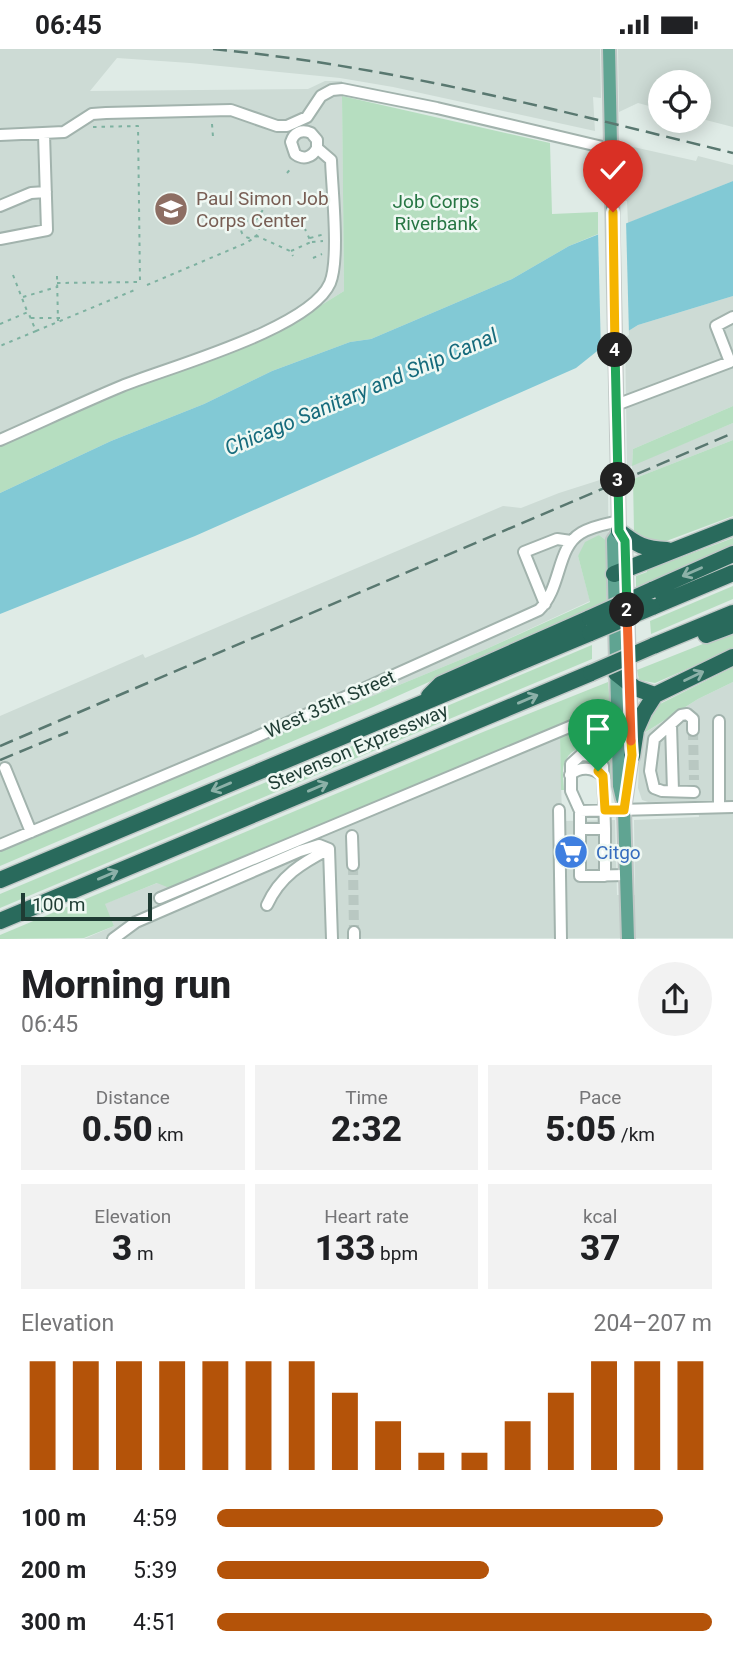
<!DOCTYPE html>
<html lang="en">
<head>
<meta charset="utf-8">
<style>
  :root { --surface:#fff; --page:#f2f2f2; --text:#202124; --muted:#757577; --accent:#b45309 }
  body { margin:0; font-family:Roboto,sans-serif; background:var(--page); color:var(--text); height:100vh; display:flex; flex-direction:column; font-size:26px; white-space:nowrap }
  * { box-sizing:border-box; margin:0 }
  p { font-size:23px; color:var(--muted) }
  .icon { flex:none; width:38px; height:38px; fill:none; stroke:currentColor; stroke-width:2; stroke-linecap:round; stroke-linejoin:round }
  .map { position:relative; height:890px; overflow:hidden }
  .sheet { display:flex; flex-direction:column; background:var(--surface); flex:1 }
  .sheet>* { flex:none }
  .buttons { position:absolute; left:648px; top:21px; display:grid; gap:14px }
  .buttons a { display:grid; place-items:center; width:63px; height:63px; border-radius:50%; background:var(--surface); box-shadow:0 4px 18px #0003; font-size:35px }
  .scale { position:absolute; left:21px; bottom:18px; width:131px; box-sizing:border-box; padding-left:7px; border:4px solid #1f3c34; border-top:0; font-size:19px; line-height:24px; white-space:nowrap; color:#1f3c34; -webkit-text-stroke:5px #eff8f3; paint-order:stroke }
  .pin { position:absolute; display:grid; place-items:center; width:60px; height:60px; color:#fff; margin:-72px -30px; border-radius:50% 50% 50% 0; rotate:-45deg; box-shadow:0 0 7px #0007 }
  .pin .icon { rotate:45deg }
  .km { position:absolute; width:35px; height:35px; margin:-18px; border-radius:50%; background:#222; color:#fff; font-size:19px; line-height:35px; text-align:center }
  .round { display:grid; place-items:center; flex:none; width:74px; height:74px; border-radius:37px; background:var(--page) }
  .overview { display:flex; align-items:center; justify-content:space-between; height:119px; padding:0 21px }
  h1 { font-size:38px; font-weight:800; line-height:52px }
  .metrics { display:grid; grid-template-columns:repeat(3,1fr); gap:10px; height:119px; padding:7px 21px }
  .metrics div { display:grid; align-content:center; border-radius:0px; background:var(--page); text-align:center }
  .metrics b { font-size:35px; font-weight:800 }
  .metrics small { font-size:19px; font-weight:400 }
  .metrics p { font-size:19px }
  .chart { height:196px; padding:14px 21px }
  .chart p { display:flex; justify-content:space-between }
  .chart svg { width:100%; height:126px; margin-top:7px; stroke:var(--accent); stroke-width:6 }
  ul { padding:0 21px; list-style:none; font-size:23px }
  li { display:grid; grid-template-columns:112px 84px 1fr; align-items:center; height:52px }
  li i { height:18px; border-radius:9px; background:var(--accent) }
  .status { display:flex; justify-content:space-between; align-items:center; height:49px; padding:0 35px; background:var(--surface); direction:ltr }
  .status svg { height:19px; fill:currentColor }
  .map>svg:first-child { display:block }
</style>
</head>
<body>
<div class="status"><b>06:45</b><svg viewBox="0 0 49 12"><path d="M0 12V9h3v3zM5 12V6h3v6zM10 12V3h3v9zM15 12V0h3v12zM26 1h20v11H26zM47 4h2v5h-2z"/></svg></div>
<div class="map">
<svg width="733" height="890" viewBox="0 0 733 890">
  <rect width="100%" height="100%" fill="#dfebe6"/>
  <path fill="#cddbd5" d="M0 0H600L601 49 593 48 595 82 393 38 340 29 190 14 117 9 90 42 308 40 325 32H342L344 242 286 278 139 332 0 395Z
    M618 0H733V78L698 69V33H660V60L638 54 619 63Z
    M620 95 696 112 698 107 733 116V132L628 174 627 152H622Z
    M733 247V357L633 400 632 416 733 374V391L633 430 632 417 627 419 625 284 638 276Z
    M603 430V441L608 439 609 553 606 554 607 492 599 486 578 507 590 552 484 601 166 732 0 803V667L143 605 145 609 503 457 521 459 559 444Z
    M733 633V889L84 890 114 877 104 855 610 656 609 667 560 686 562 772 615 771 617 846H635L634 771 699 768 698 752 648 753 642 751 638 739 640 687 698 650Z"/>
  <path fill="#b6dec0" d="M342 47 550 94 552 165 598 163V185L569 197 512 230 371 290 350 293 272 322 204 355 111 392 0 444V395L139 332 286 278 344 242Z
    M733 357V374L632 417 633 400Z
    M733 391V467L661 494 648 495 634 483 633 430Z
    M599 486 607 492 606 554 373 658 0 817V803L166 732 484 601 590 553 578 507 585 493Z
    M733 489V498L636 541V527L647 523V521Z
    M733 537V550L651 585 650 572Z
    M733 583V600L655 634 639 631 637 621Z
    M592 596V610L0 859V845Z
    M733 618V633L698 650 641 686 645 674 656 657Z
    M608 633 610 656 172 840 157 834 105 855 114 877 84 889 0 890V886L483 683Z
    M609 667 613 730H607C606 722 607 713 602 707 592 694 571 697 565 713 561 721 564 733 564 741H561L560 686Z"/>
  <path fill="#82c9d5" d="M733 132V247L638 276 601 299 576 319 195 487 0 565V444L111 392 204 355 272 322 350 293 371 290 512 230 569 197Z"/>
  <path fill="#dfebe6" d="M626 171 629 286 601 304 598 182Z"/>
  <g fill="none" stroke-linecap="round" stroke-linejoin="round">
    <path stroke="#b9c8c2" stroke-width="10" stroke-dasharray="10 5" stroke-linecap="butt" d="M693 681 694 731
      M353 816 354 883"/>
    <g stroke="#a2b3ad" stroke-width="14">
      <path id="minor" d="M0 86 64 83 92 65 106 64 231 61 277 77H287L307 68 321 47 332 41 342 40 437 59 611 100
        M0 157 31 144 46 143
        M0 190 47 181 44 85
        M616 356 730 313 716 277 733 268
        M0 391C41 373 81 354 122 337 169 318 310 280 330 234 340 210 332 140 331 111L317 99V91L311 84C302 80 294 83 291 93L295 105C303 111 312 109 317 99
        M545 555 524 503 557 490 571 492
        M719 672V758
        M671 676 673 742
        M693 681V670L687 665 681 666 654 690 650 722 654 739 662 742 694 743
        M5 719 31 783
        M570 726C580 717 593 718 603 727
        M559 761 561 890
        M580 762 733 758
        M580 780H605V827
        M605 780 603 717 594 707 581 706 571 715V742L580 762V827L626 826
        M352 787 353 816
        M0 796 254 689 539 561C562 539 556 499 581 484 592 477 606 475 619 472
        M329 800 332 890
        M160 849 617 658
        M267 856C280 827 302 814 329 800
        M354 883V890
        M113 890 136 873 300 802 319 796 329 800"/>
    </g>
    <g stroke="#c0c8c6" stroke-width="16">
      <path id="major" d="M609 0 619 482 625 492 632 707 624 761 628 890
        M619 482 613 491 619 737 622 750"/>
    </g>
    <g stroke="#c0c8c6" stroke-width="19">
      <path id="highway" d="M619 482C637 496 644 500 667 501
        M614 525 733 478
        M652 541 733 505
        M652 558 733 524
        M706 586 733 576
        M653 597 733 564
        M616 624 635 639 655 646
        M429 647 441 635 590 569
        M632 707 636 681 644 663 655 646 733 608
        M0 831 590 584
        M0 872 591 624"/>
    </g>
    <path stroke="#7db1a0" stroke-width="2" stroke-dasharray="3.5 5" stroke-linecap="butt" d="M212 75 213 88
      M287 124 292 118
      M241 180a9 9 0 1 1 18 0a9 9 0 1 1-18 0Z
      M256 171 275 143
      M310 189 325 185
      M312 193 323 192
      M291 202 311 193 305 180
      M313 209 322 205
      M13 226 27 262
      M57 227 58 272
      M57 234 140 233 138 77 91 78
      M147 236 246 194 257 187 290 202 293 207
      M23 248 57 238
      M31 269H64
      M0 275 28 263 36 282 0 297
      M36 282 137 240"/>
    <use href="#minor" stroke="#fff" stroke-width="10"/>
    <use href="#major" stroke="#60a492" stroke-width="12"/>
    <use href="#highway" stroke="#296a5c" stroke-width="16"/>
    <path stroke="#597870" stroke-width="2.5" stroke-dasharray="14 7" stroke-linecap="butt" d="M213 0C390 17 561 62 733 104
      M0 697 733 384
      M0 711 68 683"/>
    <g stroke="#c0c8c6" stroke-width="19" stroke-linecap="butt">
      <path id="highway-bridge" d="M590 569 652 541
        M590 584 652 558
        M591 624 653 597"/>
    </g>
    <use href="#highway-bridge" stroke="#296a5c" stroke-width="16"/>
  </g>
  <defs><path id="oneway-shaft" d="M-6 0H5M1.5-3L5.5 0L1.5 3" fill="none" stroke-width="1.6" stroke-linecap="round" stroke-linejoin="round" transform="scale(1.75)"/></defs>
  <g stroke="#8cb1a8">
    <use href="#oneway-shaft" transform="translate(692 523) rotate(156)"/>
    <use href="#oneway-shaft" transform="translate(694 627) rotate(-26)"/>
    <use href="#oneway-shaft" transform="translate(528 650) rotate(-23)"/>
    <use href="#oneway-shaft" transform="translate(221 738) rotate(157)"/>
    <use href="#oneway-shaft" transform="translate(318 738) rotate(-23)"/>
    <use href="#oneway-shaft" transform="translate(108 826) rotate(-23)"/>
  </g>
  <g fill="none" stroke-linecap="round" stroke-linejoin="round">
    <g stroke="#fff" stroke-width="14">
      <path id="split-1" d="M598 722 603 727 605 761H624L632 706 631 692"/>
    </g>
    <g stroke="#fff" stroke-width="14">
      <path id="split-2" d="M627 561 631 692"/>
    </g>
    <g stroke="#fff" stroke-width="14">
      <path id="split-3" d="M618 431 619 482 625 492 627 561"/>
    </g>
    <g stroke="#fff" stroke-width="14">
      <path id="split-4" d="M615 301 618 431"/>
    </g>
    <g stroke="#fff" stroke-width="14">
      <path id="split-5" d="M613 163 615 301"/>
    </g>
    <use href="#split-1" stroke="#f5b400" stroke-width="9"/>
    <use href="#split-2" stroke="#f0652b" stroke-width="9"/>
    <use href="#split-3" stroke="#22a559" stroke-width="9"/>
    <use href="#split-4" stroke="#22a559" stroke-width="9"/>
    <use href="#split-5" stroke="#f5b400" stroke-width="9"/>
  </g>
  <defs>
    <g id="school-disc" transform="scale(1.75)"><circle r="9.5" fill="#8d6e63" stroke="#eff8f3"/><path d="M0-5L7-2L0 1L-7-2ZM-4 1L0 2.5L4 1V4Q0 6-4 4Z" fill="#fff"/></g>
    <g id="supermarket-disc" transform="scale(1.75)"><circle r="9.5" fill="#3f7fe0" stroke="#eff8f3"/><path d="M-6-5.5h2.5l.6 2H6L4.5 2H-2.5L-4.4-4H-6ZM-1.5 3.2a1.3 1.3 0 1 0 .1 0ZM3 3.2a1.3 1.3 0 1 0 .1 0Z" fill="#fff"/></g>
  </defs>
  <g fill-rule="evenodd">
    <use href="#school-disc" x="171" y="160"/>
    <use href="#supermarket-disc" x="571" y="803"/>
  </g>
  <g text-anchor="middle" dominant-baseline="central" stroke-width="5" stroke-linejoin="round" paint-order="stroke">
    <g font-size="19" fill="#785e54" stroke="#eff8f3" text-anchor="start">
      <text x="196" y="149">Paul Simon Job<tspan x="196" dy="22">Corps Center</tspan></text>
    </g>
    <g font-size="19" fill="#277644" stroke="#eff8f3">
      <text x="436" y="152">Job Corps<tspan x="436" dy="22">Riverbank</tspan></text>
    </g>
    <g font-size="19" fill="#1f3c34" stroke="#eff8f3">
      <text transform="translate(330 655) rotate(-24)">West 35th Street</text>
      <text transform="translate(358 698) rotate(-23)">Stevenson Expressway</text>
    </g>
    <g font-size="19" fill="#366cbe" stroke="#eff8f3" text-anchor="start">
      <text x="596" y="803">Citgo</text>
    </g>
    <g font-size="21" font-style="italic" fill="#166b7c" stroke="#eff8f3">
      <text transform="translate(361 343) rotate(-23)">Chicago Sanitary and Ship Canal</text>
    </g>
  </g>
</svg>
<div class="buttons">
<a><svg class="icon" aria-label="locate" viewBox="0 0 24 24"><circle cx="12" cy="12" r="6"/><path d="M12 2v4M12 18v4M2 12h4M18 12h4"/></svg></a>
</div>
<div class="scale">100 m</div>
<div class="pin" style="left:598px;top:722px;background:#1e9e55"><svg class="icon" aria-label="arrive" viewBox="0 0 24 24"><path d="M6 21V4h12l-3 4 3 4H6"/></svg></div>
<div class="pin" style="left:613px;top:163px;background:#d93025"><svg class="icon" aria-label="check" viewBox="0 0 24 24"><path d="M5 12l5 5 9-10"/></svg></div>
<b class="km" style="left:627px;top:561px">2</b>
<b class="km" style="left:618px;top:431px">3</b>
<b class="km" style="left:615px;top:301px">4</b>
</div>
<section class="sheet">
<div class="overview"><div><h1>Morning run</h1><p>06:45</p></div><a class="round"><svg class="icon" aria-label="share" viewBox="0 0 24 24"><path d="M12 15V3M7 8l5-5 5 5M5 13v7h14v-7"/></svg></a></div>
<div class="metrics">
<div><p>Distance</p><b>0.50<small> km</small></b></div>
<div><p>Time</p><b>2:32</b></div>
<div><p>Pace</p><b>5:05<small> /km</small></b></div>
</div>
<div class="metrics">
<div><p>Elevation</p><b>3<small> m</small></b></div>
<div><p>Heart rate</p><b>133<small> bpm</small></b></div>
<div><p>kcal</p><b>37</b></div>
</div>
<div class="chart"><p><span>Elevation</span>204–207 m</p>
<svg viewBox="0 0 160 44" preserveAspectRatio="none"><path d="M5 44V6M15 44V6M25 44V6M35 44V6M45 44V6M55 44V6M65 44V6M75 44V17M85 44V27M95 44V38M105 44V38M115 44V27M125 44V17M135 44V6M145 44V6M155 44V6"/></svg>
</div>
<ul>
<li><b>100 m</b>4:59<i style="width:90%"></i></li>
<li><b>200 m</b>5:39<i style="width:55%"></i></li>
<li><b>300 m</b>4:51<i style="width:100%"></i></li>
</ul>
</section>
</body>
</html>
